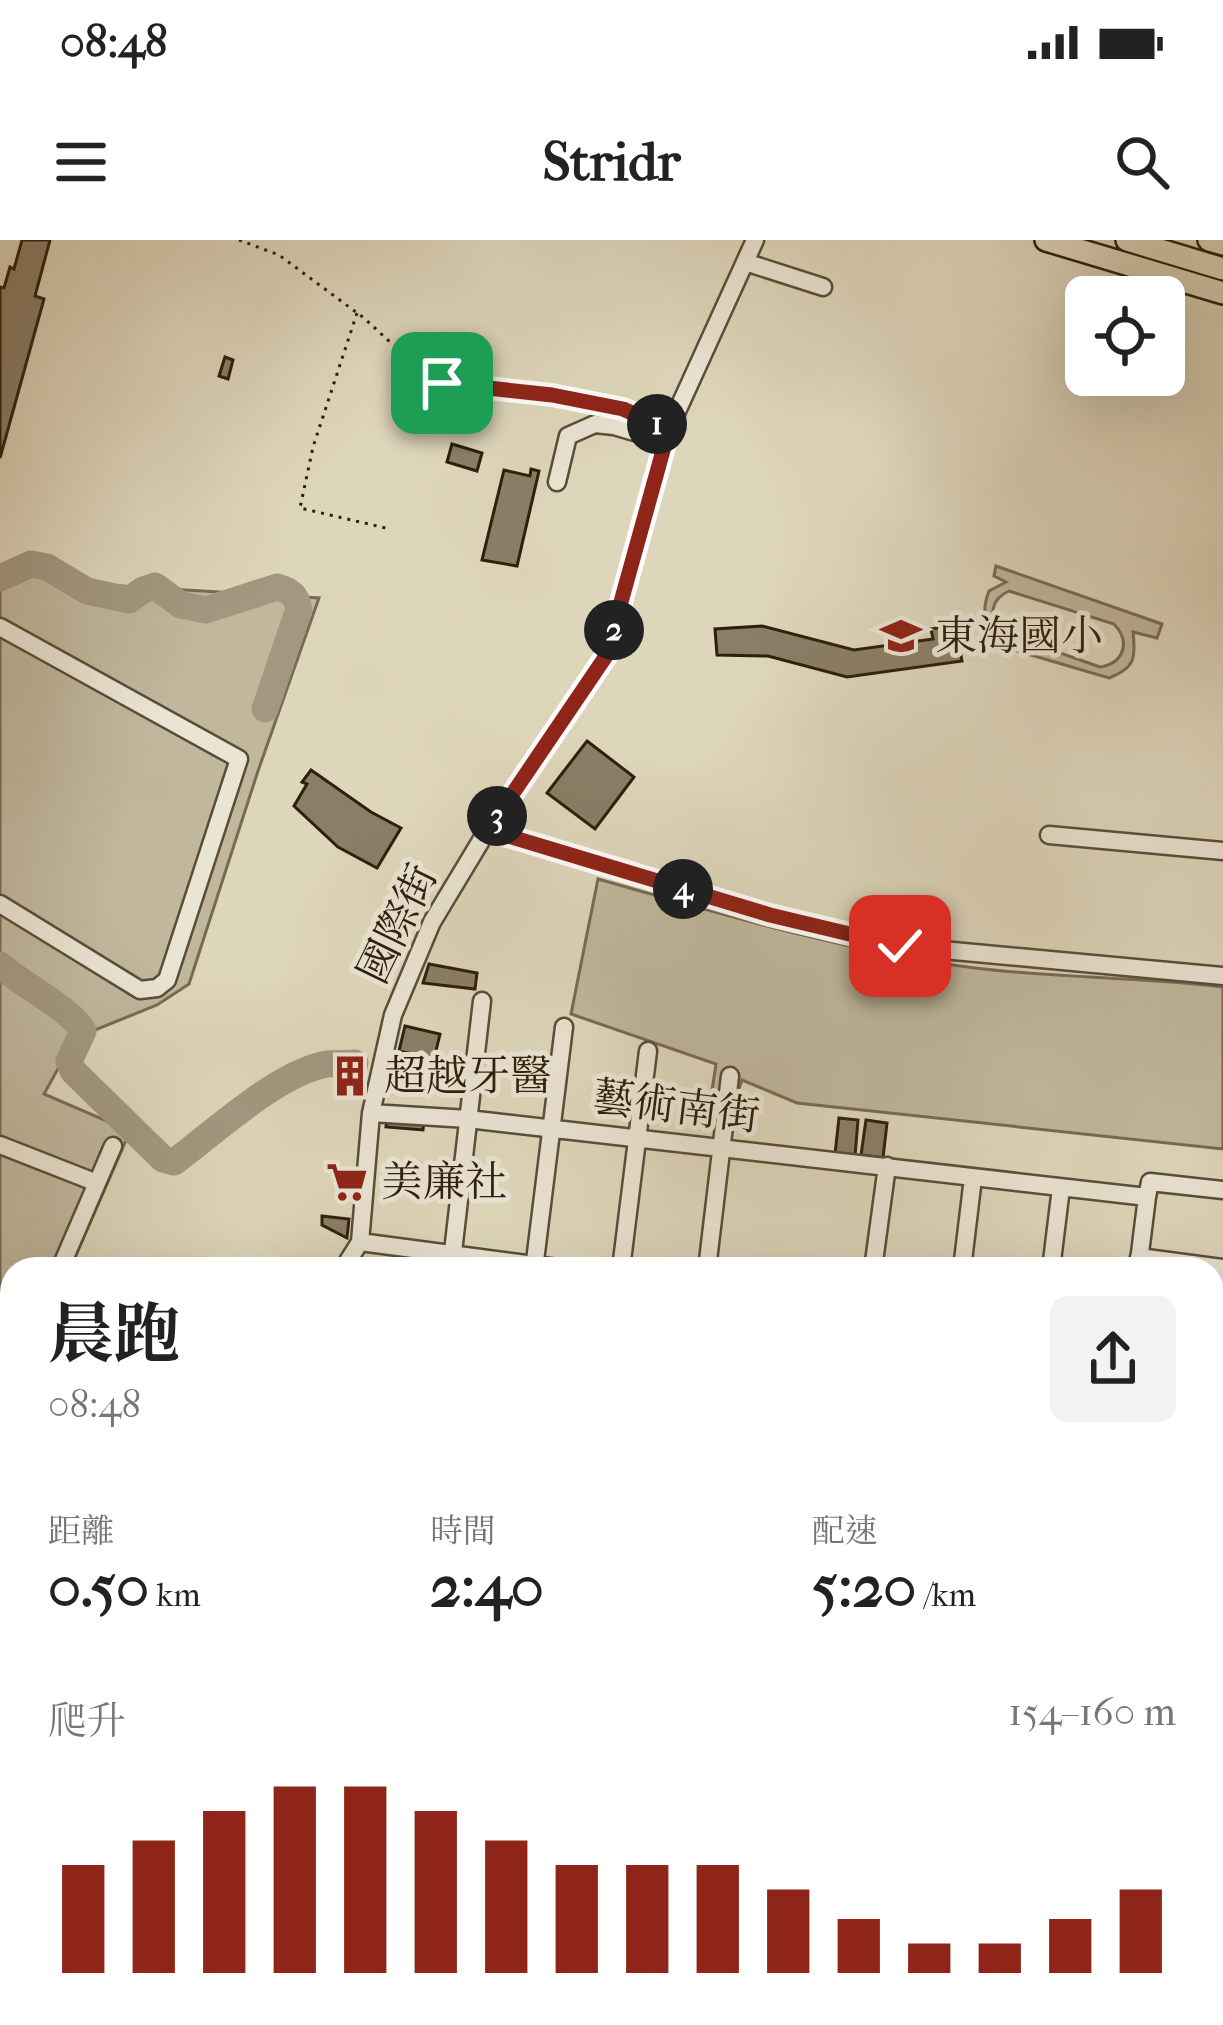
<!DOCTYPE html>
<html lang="zh-TW">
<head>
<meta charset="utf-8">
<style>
  :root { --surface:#fff; --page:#f2f2f2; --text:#222; --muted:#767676; --accent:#8f2418 }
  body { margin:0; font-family:"IM FELL French Canon","Noto Serif TC",serif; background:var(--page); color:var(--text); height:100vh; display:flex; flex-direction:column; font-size:45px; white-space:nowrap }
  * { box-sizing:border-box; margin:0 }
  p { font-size:39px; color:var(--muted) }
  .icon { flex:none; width:66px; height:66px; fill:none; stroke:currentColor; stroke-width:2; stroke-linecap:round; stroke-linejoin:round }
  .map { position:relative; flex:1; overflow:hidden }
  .sheet { position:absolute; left:0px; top:1017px; width:1224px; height:768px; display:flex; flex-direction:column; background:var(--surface); border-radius:36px 36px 0 0; box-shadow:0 12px 48px #0002 }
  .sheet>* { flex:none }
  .tools { position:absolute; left:1065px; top:36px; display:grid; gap:24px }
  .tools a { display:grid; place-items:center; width:120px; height:120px; border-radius:18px; background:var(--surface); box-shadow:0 12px 48px #0002; font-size:60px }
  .pin { position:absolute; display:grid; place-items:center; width:102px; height:102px; color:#fff; margin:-51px; border-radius:24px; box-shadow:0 6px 18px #0006 }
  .km { position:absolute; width:60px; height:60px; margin:-30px; border-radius:50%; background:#222; color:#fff; font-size:33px; line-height:60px; text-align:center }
  .round { display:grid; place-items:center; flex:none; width:126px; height:126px; border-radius:18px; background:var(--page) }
  .overview { display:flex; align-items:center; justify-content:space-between; height:204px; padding:0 48px }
  h1 { font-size:66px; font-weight:700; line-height:90px }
  .metrics { display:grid; grid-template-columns:repeat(3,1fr); gap:18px; height:204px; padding:12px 48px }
  .metrics div { display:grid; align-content:center }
  .metrics b { font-size:60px; font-weight:700 }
  .metrics small { font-size:33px; font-weight:400 }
  .metrics p { font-size:33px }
  .chart { height:336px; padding:24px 48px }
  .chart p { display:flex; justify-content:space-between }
  .chart svg { width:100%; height:216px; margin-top:12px; stroke:var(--accent); stroke-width:6 }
  .status { display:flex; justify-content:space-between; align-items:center; height:84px; padding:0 60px; background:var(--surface); direction:ltr }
  .status svg { height:33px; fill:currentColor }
  header { display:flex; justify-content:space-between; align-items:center; height:156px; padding:0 48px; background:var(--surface); font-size:54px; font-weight:700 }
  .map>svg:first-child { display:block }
</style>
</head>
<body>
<div class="status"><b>08:48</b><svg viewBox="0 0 49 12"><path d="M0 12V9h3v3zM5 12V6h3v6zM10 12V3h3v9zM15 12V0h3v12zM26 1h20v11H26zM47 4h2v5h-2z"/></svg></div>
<header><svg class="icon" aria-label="menu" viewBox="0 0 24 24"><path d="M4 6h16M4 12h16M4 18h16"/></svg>Stridr<svg class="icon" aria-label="search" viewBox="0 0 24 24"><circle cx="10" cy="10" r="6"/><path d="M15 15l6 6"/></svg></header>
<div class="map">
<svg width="1223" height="1785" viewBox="0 0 1223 1785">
  <rect width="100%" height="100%" fill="#ded6bb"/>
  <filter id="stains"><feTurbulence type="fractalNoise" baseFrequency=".00167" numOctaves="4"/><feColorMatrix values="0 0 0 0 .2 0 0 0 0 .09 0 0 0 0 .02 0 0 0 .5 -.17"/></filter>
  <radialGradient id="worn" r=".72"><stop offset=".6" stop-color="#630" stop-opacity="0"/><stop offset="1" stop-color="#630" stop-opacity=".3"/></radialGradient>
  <path fill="#c0b79d" stroke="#776b54" stroke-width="3" fill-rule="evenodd" d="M996 326 1162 384 1157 398 1133 392C1136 418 1135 428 1109 438L997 405C984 388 981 371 989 351L1006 342 994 336ZM1009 351 1114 384C1131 402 1124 423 1100 427L1000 392C988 376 991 359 1009 351Z
    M0 328 104 345 319 358 258 531 189 744 157 765 75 798 44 854 130 891 70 1029H12V1269L0 1294Z
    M598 639C722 674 847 712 975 728 1057 738 1141 737 1223 747V909L797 863 742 840 729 878 709 870 716 824 571 774Z"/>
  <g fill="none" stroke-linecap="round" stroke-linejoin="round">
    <path stroke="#a29880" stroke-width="27" d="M0 338 31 324 47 327 87 351 129 360 143 350 155 346 181 365 206 370 277 347C291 351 296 355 299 369L265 469
      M0 725C22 745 71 769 83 791L69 821 73 831 163 919 174 922C215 892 277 833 327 824 336 823 346 824 355 823"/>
  </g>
  <path fill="#8a7e67" stroke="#2e1f0c" stroke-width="3" d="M22 0H50L35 56 44 59 0 218V47L4 48 10 27 14 29Z
    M225 117 233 120 228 139 219 136Z
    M452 204 482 213 477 231 447 222Z
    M531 229 539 231 517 326 482 320 504 230 530 236Z
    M762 386 854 410 933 399 931 389 951 386 962 394 963 404 959 405 962 421 847 437 768 416 717 415 715 389Z
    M587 501 634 537 595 589 547 553Z
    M311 530 371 572 401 588 377 628 338 607 294 566 307 544 302 542Z
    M429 724 477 733 475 749 423 743Z
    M405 786 440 794 434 819 399 811Z
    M336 829 365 831 364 843 335 840Z
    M387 877 424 880 423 890 386 887Z
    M839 878 858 880 855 916 835 914Z
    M866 880 887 883 883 918 861 915Z
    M322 976 349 979 347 998 322 985Z
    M1212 1724 1223 1725V1752L1212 1751Z"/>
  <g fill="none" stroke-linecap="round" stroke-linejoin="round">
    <g stroke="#5a4d38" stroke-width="21">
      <path id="minor" d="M745 22 823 47
        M557 242 568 196 595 184 614 186 665 201
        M0 387 239 519 167 740 157 748 140 750 0 664
        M488 589 770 675 900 706 1223 736
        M1049 595 1223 611
        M371 873 468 879 1147 957 1150 942 1223 950
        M0 905 97 943
        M360 1002 565 1029
        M1139 1017 1223 1028
        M60 1029 113 906
        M343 1029 360 1002 371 873 393 775 432 682 488 589 606 416 669 189 755 0
        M451 1029 482 761
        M534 1029 564 787
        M621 1029 648 811
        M707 1029 730 836
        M873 1029 887 926
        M962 1029 973 938
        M1051 1029 1061 948
        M1138 1029 1147 957
        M1212 1130 1223 1042
        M0 1196 12 1201
        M1212 1197 1223 1198
        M0 1270 12 1246
        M0 1319 12 1322
        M1212 1435 1223 1436
        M0 1509 12 1464
        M1212 1533 1223 1534
        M0 1591 12 1595
        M1212 1616 1223 1617
        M1212 1772 1223 1771
        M654 1773 702 1785
        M813 1773V1785
        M741 1785 742 1773
        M903 1785 1175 1773"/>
    </g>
    <g stroke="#2e1f0c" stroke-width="26">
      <path id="major" d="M1046 0 1223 53
        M1127 0 1223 29
        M1209 0 1223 4"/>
    </g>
    <path stroke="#2e1f0c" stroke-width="3" stroke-dasharray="3 6" stroke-linecap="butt" d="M239 0 279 15 364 78 416 126 441 143 552 155 634 174
      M357 73 313 207 300 268 390 289
      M882 1785 884 1773"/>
    <use href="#minor" stroke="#eae4d3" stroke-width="16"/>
    <use href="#major" stroke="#ded6bb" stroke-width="21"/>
  </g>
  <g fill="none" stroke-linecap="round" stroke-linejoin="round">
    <g stroke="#fff" stroke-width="24">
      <path id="route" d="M442 143 552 155 623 169 669 189 606 416 488 590 770 675 900 706"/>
    </g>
    <use href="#route" stroke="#8f2418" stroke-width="15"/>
  </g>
  <defs>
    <g id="school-bare" transform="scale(3.24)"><path d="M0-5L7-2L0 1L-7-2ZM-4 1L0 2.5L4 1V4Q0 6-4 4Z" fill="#8f2418" stroke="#eae4d3" stroke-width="2.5" paint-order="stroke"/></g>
    <g id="building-bare" transform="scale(3.24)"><path d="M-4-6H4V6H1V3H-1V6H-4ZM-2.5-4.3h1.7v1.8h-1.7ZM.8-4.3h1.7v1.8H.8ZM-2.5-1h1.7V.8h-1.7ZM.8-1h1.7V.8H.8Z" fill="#8f2418" stroke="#eae4d3" stroke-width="2.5" paint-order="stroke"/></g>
    <g id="supermarket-bare" transform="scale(3.24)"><path d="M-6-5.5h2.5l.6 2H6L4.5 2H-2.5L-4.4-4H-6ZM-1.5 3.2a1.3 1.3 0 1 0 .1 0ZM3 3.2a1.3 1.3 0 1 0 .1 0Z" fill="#8f2418" stroke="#eae4d3" stroke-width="2.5" paint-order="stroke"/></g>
  </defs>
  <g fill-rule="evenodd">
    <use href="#school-bare" x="901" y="396"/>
    <use href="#building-bare" x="350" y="836"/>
    <use href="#supermarket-bare" x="347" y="942"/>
  </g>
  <g text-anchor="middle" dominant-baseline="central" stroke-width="10" stroke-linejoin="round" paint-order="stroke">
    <g font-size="42" fill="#2e1f0c" stroke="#eae4d3" text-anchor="start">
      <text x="935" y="396">東海國小</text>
      <text x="384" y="836">超越牙醫</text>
      <text x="381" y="942">美廉社</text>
    </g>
    <g font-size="42" fill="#2e1f0c" stroke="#eae4d3">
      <text transform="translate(398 684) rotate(-64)">國際街</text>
      <text transform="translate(676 867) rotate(7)">藝術南街</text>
    </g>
  </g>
  <rect width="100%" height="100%" filter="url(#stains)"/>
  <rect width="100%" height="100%" fill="url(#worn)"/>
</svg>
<div class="tools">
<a><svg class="icon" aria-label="locate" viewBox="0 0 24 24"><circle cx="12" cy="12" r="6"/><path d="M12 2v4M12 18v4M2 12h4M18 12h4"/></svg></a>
</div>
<div class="pin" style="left:442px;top:143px;background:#1e9e55"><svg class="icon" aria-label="arrive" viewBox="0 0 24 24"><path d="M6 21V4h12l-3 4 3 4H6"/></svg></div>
<div class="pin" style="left:900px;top:706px;background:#d93025"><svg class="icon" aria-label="check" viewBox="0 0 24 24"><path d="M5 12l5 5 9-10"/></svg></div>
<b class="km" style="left:657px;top:184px">1</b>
<b class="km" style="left:614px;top:390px">2</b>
<b class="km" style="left:497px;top:576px">3</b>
<b class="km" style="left:683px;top:649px">4</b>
<section class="sheet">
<div class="overview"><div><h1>晨跑</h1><p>08:48</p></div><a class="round"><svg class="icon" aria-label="share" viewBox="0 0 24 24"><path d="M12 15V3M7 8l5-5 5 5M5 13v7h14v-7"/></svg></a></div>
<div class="metrics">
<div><p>距離</p><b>0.50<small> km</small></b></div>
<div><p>時間</p><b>2:40</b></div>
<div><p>配速</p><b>5:20<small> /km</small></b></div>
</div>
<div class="chart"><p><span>爬升</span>154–160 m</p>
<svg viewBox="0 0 160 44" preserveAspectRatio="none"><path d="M5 44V22M15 44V17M25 44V11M35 44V6M45 44V6M55 44V11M65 44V17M75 44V22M85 44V22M95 44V22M105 44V27M115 44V33M125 44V38M135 44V38M145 44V33M155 44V27"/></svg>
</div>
</section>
</div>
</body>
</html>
